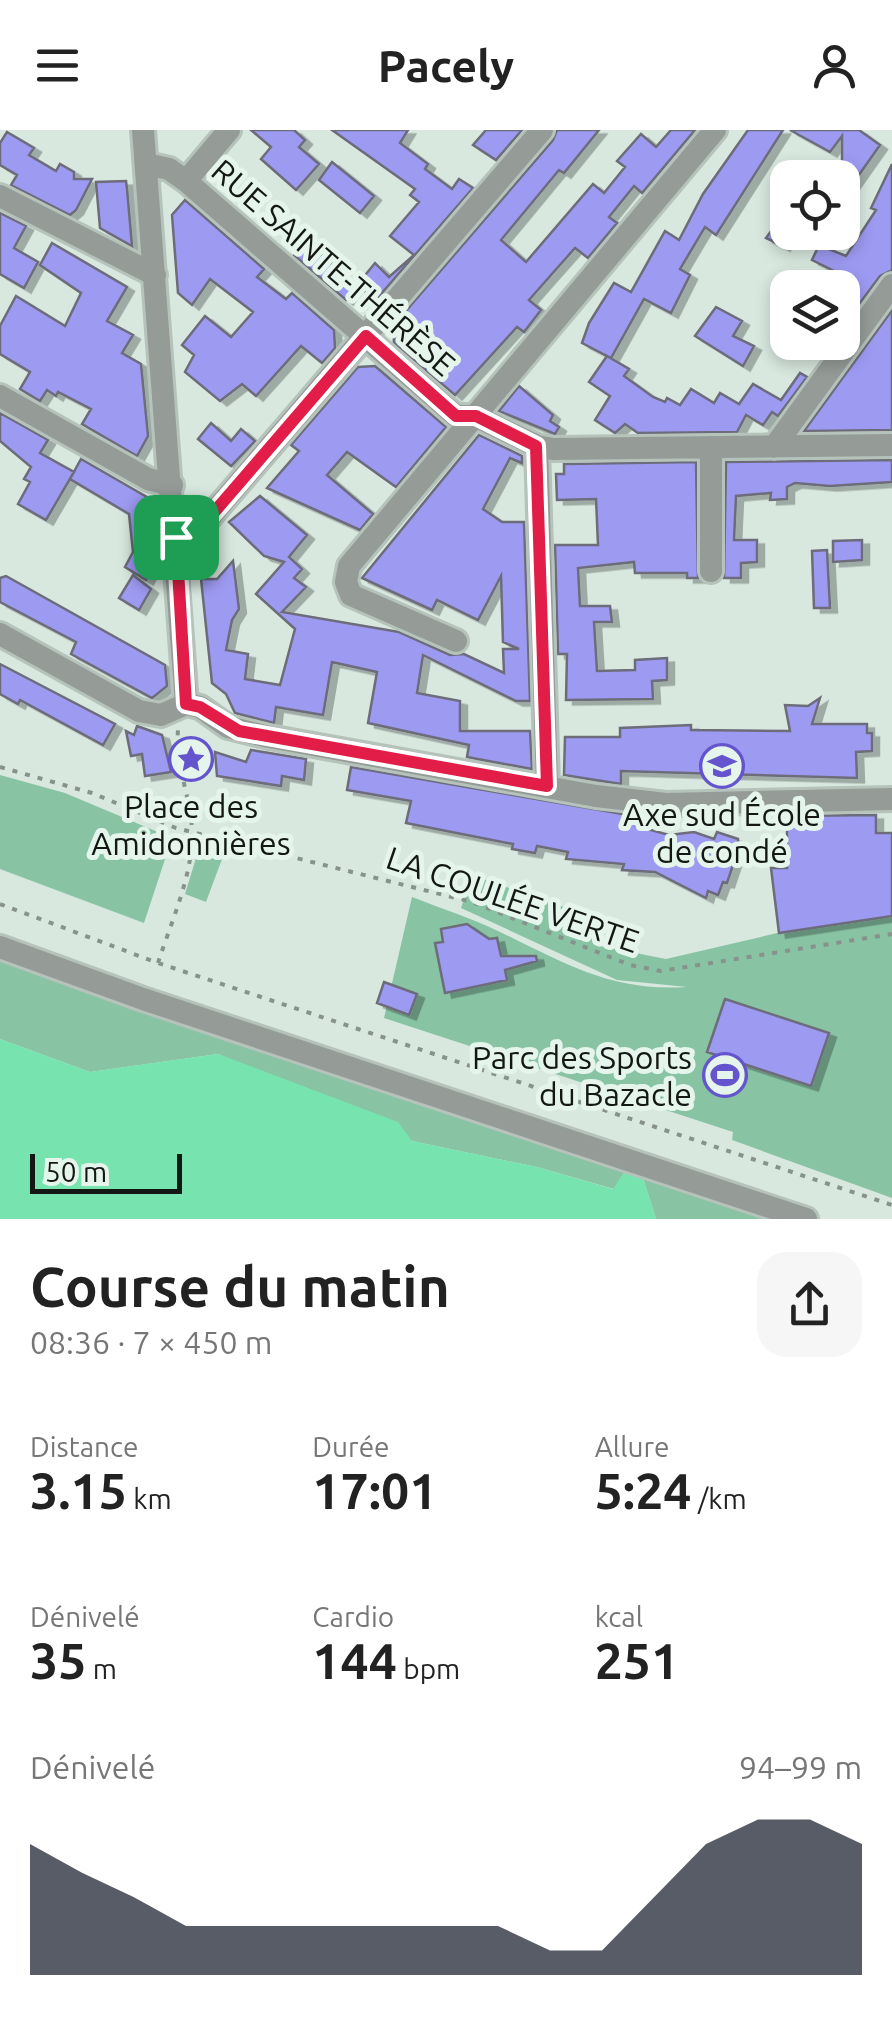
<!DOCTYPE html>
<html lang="fr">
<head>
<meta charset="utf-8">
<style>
  :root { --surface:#fff; --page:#f6f6f6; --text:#222; --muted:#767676; --accent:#111827 }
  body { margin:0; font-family:Ubuntu,sans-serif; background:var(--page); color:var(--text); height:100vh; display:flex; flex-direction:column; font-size:38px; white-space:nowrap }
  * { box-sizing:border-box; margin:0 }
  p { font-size:32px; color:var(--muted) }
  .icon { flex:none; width:55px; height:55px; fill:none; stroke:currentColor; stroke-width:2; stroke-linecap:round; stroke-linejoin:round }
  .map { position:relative; height:1089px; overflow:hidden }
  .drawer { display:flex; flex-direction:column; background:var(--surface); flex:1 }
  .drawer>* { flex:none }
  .tools { position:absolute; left:770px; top:30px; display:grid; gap:20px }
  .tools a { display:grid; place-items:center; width:90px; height:90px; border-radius:20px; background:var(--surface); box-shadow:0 5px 15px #0003; font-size:50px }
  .scale { position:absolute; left:30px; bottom:25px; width:152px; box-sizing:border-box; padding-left:10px; border:5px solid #131815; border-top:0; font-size:28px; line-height:35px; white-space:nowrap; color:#131815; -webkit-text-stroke:8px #e5f5ec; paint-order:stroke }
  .pin { position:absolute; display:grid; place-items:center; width:85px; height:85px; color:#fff; margin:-42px; border-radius:20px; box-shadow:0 5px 15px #0006 }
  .round { display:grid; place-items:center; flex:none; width:105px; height:105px; border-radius:30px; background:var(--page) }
  .summary { display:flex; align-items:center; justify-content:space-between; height:170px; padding:0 30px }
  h1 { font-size:55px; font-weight:600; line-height:75px }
  .stats { display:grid; grid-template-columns:repeat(3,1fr); gap:15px; height:170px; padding:10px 30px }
  .stats div { display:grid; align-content:center }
  .stats b { font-size:50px; font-weight:600 }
  .stats small { font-size:28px; font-weight:400 }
  .stats p { font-size:28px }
  .chart { height:280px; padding:20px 30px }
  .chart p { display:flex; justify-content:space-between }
  .chart svg { width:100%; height:180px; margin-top:10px; fill:var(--accent); opacity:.7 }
  header { display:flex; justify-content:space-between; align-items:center; height:130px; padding:0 30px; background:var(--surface); font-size:45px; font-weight:600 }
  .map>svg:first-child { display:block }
</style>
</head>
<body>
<header><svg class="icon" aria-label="menu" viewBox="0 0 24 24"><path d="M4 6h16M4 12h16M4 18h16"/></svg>Pacely<svg class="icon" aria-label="person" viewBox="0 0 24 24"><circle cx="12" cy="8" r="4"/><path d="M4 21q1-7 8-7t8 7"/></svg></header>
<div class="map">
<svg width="892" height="1089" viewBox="0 0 892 1089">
  <defs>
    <filter id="shadow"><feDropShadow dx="7" dy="4.5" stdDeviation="0" flood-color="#0004"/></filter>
  </defs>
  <rect width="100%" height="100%" fill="#d8e8df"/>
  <path fill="#88c3a4" d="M0 645 65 663 172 708 144 793 0 739Z
    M200 715 225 721 206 772 185 764Z
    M472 745 604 791 595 815 666 829 799 798 892 787V1068L732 1010 733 1002 384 888 412 767C440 778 471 788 498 801 565 833 610 862 687 857L617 850 461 778Z
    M0 827 160 887 625 1041 614 1059 537 1037 412 1011 218 924 90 942 0 909Z
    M643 1048 770 1089H656Z"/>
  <path fill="#77e3ae" d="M0 909 90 942 218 924 398 992 412 1011 537 1037 613 1059 625 1041 643 1048 656 1089H0Z"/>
  <path fill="#9d9af2" stroke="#6c6c7a" stroke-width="2.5" filter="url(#shadow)" d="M251 0H294L305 10 299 17 319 34 296 60 261 29 271 17Z
    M332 0H408L400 13 428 34 425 39 452 59 459 49 473 58 375 171 357 155 375 133 389 147 414 125 390 106 419 72 410 65 415 59Z
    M486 0H522L496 30 473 15Z
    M557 0H599L564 43 559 40 501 110 526 132 593 54 604 63 625 37 617 31 641 4 656 17 671 0H695L642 63 634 56 609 87 617 93 588 128 575 118 551 145 529 170 541 180 524 202 517 197 455 265 394 213 393 196 553 10Z
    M748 0H783L716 105 705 97 680 139 690 145 671 183 644 169 611 228 582 213 589 193 614 153 631 162 665 101 679 110 703 64Z
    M790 0H859L880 15 842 69V6L830 22Z
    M7 2 34 18 29 25 56 41 60 34 74 42V49H92L76 80 70 85 11 55 17 45 0 35V13Z
    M332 32 374 66 360 83 319 50Z
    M892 34V140L880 146 842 197V158H825L834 141 812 130 819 115 846 126 876 80 871 78Z
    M126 51 127 59 132 116 100 98 96 52Z
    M185 70 264 139 257 147 286 169 292 163 334 200 335 218 322 233 301 216 256 266 242 254 220 271 185 242 194 225 182 215 205 186 231 207 253 182 210 149 192 175 178 163 172 85Z
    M788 78V107L783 116 766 108Z
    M0 83 26 96 14 118 38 132 24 158 0 144Z
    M306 111 356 157 346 170 294 125Z
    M52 113 127 157 107 191 133 205 122 223 141 234 148 306 137 326 82 294 91 279 58 262 56 266 47 260 40 271 20 259 30 242 0 224V196L16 166 65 196 81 163 40 135Z
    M716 177 742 191 733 206 754 216 743 236 695 206Z
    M892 180V300L804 301Z
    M607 226 629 239 624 246 653 267 665 272 667 268 680 275 691 259 714 273 720 263 739 274 753 254 781 270 800 243 807 247 778 286 772 282 763 295 746 285 737 302 638 303 625 294 615 303 595 290 610 266 589 252Z
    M375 236 446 297 396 357 347 322 327 345 373 384 360 400 267 358 299 321 291 315 358 237Z
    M519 256 553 285 550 291 559 297 555 304 499 281Z
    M0 283 48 310 40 323 74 342 46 390 18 374 30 352 24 349 31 337 0 311Z
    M211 293 231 311 241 299 255 311 231 336 198 309Z
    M479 305 522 326V333L510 328 483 379 502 392H524L530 571H516L423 525 417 563 460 571V601H530L532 639 467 627 469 615 368 593 377 542 332 532 323 585 276 577 274 593 235 583 226 564 212 553 201 449H217L233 431 239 479 232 490 226 520 248 524 245 549 280 555 295 499 256 464 284 432 264 426 229 392 260 366 307 405 289 427 302 439 294 448 306 457 282 482 399 502 450 525 464 524 504 543 503 519H519L503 512 501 446 478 490 437 470 432 480 362 448Z
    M81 329 152 370 157 429 146 450 125 437 133 422 129 384 70 349Z
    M892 330V352L830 356 795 353 787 357V369L770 370 771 363 736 366 734 410H757V432L741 433V448H724L726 332Z
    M696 332 698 448H687V443H635L634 432 578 438 580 476H610L612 492H594L597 541 635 540V530L667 528V550L652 551 653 569 566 570 567 524H558L555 415H598L596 369 557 370 556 344H564V334Z
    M862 410V430L833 432V411Z
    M827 420 830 478H814L812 421Z
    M133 445 151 459 139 480 119 468Z
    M6 446 165 535 167 556 152 568 71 524 76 512 0 472V448Z
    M0 534 115 594 103 615 20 570 18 574 0 564Z
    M820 568 812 594H867V603H872V621L856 622 857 648 621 641V654L564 645 565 607H620V598L691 595V600L790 601 785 575 808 576Z
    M137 596 162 605 171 642 145 646 142 624 131 626 126 601 134 605Z
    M251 620 306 629 304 650 282 646 281 656 217 646 215 622 246 632Z
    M351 637 640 687 636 696 669 705 694 702 714 709 717 702 738 709V720L727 753 723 752 718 765 708 761 706 768 655 742 622 740 624 734 566 729 568 722 537 716 535 723 512 719 513 714 406 693 411 671 347 660Z
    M876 685V703H892V786L779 803 771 738H787V686Z
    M467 794 489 809 497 808 501 826H536L537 831 505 840 507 850 445 863 435 813 443 812 441 799Z
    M384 852 417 864 409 885 377 873Z
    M725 869 829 903 811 956 707 922Z"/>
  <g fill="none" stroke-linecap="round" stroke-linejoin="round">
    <g stroke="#b5c3bb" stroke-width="28">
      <path id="minor" d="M143 0 186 574
        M146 34 169 39 186 51 456 286H475L537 316 553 319 892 315
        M186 51 229 0
        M0 66 155 145
        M0 266 148 349 172 355
        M537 316 547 656
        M711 317V441
        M774 317 892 155
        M177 407 197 402 542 0
        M0 504 139 581 161 585 186 574 200 577 228 597 269 607 596 666 666 674 892 669
        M456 511 351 465 346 452 349 436 715 0
        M0 817 143 869 806 1089"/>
    </g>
    <path stroke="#87928c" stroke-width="4" stroke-dasharray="5 8" stroke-linecap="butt" d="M0 637 92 663 176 698 472 772 630 835 661 841 892 804
      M181 644 191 642 208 606
      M0 774 158 833 892 1075
      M158 833C171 792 194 743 192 699 190 665 175 634 178 600"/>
    <use href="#minor" stroke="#959c98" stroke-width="22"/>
  </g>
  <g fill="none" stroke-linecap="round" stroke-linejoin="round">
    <g stroke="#fff" stroke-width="20">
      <path id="route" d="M366 206 456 286H476L536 316 547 656 239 601 200 577 186 574 176 407 197 402Z"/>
    </g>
    <use href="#route" stroke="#e11d48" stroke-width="12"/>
  </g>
  <defs>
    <g id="sight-ring" transform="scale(2.25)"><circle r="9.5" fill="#e5f5ec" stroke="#6454cd" stroke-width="1.5"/><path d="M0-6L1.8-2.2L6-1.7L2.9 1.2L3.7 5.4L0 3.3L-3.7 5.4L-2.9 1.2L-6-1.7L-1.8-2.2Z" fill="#6454cd"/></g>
    <g id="university-ring" transform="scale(2.25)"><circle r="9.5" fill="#e5f5ec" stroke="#6454cd" stroke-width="1.5"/><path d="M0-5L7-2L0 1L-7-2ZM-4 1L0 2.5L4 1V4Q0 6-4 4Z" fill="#6454cd"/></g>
    <g id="stadium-ring" transform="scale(2.25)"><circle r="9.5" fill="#e5f5ec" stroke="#6454cd" stroke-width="1.5"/><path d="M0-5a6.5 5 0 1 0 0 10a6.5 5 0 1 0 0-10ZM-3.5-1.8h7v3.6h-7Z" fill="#6454cd"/></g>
  </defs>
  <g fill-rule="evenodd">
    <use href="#sight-ring" x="191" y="629"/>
    <use href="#university-ring" x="722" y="636"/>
    <use href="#stadium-ring" x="725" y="945"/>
  </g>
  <g text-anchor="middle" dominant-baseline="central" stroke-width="10" stroke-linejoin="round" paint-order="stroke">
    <g font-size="32" fill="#131815" stroke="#e5f5ec">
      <text transform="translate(334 137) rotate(41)">RUE SAINTE-THÉRÈSE</text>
      <text transform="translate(513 769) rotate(19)">LA COULÉE VERTE</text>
    </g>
    <g font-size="32" fill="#131815" stroke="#e5f5ec">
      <text x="191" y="676">Place des<tspan x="191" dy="37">Amidonnières</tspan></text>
      <text x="722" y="684">Axe sud École<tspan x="722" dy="37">de condé</tspan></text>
      <text x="692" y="927" text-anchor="end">Parc des Sports<tspan x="692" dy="37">du Bazacle</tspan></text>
    </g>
  </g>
</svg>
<div class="tools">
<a><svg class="icon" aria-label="locate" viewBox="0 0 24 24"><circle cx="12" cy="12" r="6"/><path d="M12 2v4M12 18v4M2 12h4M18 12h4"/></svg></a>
<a><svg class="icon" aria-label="layers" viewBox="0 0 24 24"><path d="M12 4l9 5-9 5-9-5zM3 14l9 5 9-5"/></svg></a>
</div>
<div class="scale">50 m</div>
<div class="pin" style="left:176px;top:407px;background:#1e9e55"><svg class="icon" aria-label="arrive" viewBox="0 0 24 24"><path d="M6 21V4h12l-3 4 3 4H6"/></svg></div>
</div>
<section class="drawer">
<div class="summary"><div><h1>Course du matin</h1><p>08:36 · 7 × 450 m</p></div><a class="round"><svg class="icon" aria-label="share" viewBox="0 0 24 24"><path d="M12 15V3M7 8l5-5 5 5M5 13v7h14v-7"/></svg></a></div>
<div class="stats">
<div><p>Distance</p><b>3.15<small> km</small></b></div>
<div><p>Durée</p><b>17:01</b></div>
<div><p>Allure</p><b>5:24<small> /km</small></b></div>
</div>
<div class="stats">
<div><p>Dénivelé</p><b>35<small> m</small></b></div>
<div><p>Cardio</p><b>144<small> bpm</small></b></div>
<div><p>kcal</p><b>251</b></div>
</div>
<div class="chart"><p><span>Dénivelé</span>94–99 m</p>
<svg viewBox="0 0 160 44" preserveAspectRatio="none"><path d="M0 44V12L10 19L20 25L30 32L40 32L50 32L60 32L70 32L80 32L90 32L100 38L110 38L120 25L130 12L140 6L150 6L160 12V44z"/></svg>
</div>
</section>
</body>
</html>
